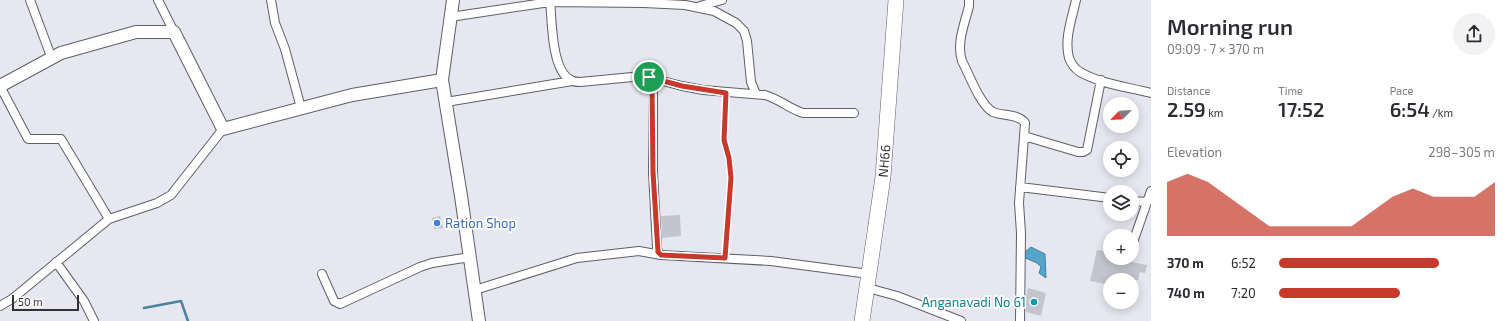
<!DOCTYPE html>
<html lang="en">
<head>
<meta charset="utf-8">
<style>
  :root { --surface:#fff; --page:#f2f2f3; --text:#2b2b33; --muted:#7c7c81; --accent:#c6392b }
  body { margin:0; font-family:"Exo 2",sans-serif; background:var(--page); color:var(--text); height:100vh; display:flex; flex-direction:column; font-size:15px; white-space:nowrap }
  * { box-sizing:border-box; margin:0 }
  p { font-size:13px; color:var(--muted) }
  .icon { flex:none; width:22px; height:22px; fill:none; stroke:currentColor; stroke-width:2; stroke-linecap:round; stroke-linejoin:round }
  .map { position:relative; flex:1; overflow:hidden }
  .panel { display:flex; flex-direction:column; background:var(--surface); width:360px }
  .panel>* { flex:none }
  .needle { width:26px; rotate:246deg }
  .tools { position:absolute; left:1103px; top:97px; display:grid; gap:8px }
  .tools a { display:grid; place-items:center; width:36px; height:36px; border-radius:50%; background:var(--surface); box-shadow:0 2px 10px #0003; font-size:20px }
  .scale { position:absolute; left:12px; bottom:10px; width:67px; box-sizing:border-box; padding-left:4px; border:2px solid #323236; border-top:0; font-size:11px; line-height:14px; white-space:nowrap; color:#323236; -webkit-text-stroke:3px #fff; paint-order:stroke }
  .pin { position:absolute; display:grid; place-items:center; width:34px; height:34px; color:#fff; margin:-17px; border:2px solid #fff; border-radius:50%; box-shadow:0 1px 4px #0007 }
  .round { display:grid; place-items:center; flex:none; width:42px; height:42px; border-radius:21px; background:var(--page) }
  .summary { display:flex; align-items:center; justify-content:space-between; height:68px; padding:0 16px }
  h1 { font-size:22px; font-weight:600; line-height:30px }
  .metrics { display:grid; grid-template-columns:repeat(3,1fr); gap:6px; height:68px; padding:4px 16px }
  .metrics div { display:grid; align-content:center }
  .metrics b { font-size:20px; font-weight:600 }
  .metrics small { font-size:11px; font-weight:400 }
  .metrics p { font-size:11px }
  .chart { height:112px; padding:8px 16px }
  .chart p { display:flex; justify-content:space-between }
  .chart svg { width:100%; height:72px; margin-top:4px; fill:var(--accent); opacity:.7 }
  ul { padding:0 16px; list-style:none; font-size:13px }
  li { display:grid; grid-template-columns:64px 48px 1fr; align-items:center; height:30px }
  li i { height:10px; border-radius:5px; background:var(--accent) }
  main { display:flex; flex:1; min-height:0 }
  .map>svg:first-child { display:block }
</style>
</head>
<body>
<main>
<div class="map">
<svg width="1151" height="321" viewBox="0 0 1151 321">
  <rect width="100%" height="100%" fill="#e7e7f1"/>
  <path fill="#53a5cb" stroke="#49829e" d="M1031 247 1045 254 1046 278 1039 273 1041 267 1037 263 1023 257 1025 252Z"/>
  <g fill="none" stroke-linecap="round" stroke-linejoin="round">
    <path stroke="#49829e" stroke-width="2.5" d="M144 308 181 301 188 321"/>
  </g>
  <path fill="#c3c4cd" d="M680 215 681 236 662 238 661 216Z
    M440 216 443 228 434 229 432 218Z
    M1097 250 1110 252V258L1147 265 1145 273 1140 272 1138 280H1110V285L1090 281Z
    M1028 288 1046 293 1041 316 1026 312V297Z"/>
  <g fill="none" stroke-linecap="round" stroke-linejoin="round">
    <g stroke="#5e5f67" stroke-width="5.5">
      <path id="lane" d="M725 259 731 178 729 158 724 140 726 93"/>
    </g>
    <g stroke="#5e5f67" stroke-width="10">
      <path id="street" d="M30 0 52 59
        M158 0 174 32
        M271 0 275 23 285 49 301 108
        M550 0C552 19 551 71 571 80 574 82 577 82 580 82L643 76 682 86 703 90 765 95C779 99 790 109 803 113H854
        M969 0V6C965 23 956 43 962 61 969 74 980 105 993 112 1002 116 1020 114 1025 123L1019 203 1021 233 1020 321
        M1076 0C1072 18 1064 39 1069 58 1071 63 1075 69 1080 72 1101 84 1128 87 1151 93
        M700 6 722 0
        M450 17 550 2 644 3 685 5 714 11 736 23 744 31 747 41 751 82 756 94
        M649 77 653 85V172L657 248 658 252 661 255 771 261 869 274
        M0 86 28 139H61L109 219
        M446 102 572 81
        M1024 136 1078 152H1083L1087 150 1101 80
        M1020 187 1110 198
        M1132 201 1147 202
        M1132 245 1151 191
        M56 262 84 301 94 321
        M322 274 334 301 340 304 420 267 432 263 470 257
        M868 288 897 296 961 321
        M475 290 577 258 639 251 661 255
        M0 306 12 299 109 219 157 203 171 195 223 129"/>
    </g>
    <g stroke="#5e5f67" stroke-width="14">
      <path id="secondary" d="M442 80 453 0
        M0 86 61 53 136 32H174L223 129 352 95 442 80 461 196 479 321"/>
    </g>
    <g stroke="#5e5f67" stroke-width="16">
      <path id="highway" d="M862 321 883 177 896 0"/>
    </g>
    <use href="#lane" stroke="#fff" stroke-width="4"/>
    <use href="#street" stroke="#fff" stroke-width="8"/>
    <use href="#secondary" stroke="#fff" stroke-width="12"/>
    <use href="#highway" stroke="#fff" stroke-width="15"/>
  </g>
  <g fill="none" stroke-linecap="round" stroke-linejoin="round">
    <g stroke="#fff" stroke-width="8">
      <path id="route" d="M649 77 682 86 726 93 724 140 729 158 731 178 725 258 661 255 658 252 653 172 652 85Z"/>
    </g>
    <use href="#route" stroke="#c6392b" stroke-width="5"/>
  </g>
  <circle fill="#3f7fe0" stroke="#fff" stroke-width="1.5" cx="437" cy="223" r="4"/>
  <circle fill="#0f9aa8" stroke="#fff" stroke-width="1.5" cx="1034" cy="302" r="4"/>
  <g text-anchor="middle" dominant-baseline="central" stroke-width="3.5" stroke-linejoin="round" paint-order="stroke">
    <g font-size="13" fill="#323236" stroke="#fff">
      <text transform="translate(884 161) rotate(-85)">NH66</text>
    </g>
    <g font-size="13" fill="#366cbe" stroke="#fff" text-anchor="start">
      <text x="445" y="223">Ration Shop</text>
    </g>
    <g font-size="13" fill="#0d838f" stroke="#fff" text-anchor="end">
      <text x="1026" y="302">Anganavadi No 61</text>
    </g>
  </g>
</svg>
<div class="tools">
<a><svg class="needle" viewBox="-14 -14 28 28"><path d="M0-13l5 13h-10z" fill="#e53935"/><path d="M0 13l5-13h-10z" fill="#7c7c81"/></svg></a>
<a><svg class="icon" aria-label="locate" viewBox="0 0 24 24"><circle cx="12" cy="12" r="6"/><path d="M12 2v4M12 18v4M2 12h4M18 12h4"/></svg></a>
<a><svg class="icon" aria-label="layers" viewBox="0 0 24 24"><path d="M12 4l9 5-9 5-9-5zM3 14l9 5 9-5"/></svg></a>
<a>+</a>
<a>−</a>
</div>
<div class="scale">50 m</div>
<div class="pin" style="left:649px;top:77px;background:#1e9e55"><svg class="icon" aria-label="arrive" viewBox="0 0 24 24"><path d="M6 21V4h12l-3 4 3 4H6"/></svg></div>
</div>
<section class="panel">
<div class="summary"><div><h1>Morning run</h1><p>09:09 · 7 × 370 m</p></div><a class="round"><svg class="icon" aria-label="share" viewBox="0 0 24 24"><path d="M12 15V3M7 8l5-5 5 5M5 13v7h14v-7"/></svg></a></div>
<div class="metrics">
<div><p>Distance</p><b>2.59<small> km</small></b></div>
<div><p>Time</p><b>17:52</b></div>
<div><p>Pace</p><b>6:54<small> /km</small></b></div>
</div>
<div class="chart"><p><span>Elevation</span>298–305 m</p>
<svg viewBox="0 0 160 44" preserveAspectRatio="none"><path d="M0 44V11L10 6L20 11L30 20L40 29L50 38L60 38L70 38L80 38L90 38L100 29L110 20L120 15L130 20L140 20L150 20L160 11V44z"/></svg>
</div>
<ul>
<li><b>370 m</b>6:52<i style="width:74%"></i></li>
<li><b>740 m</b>7:20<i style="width:56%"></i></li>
</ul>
</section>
</main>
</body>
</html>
